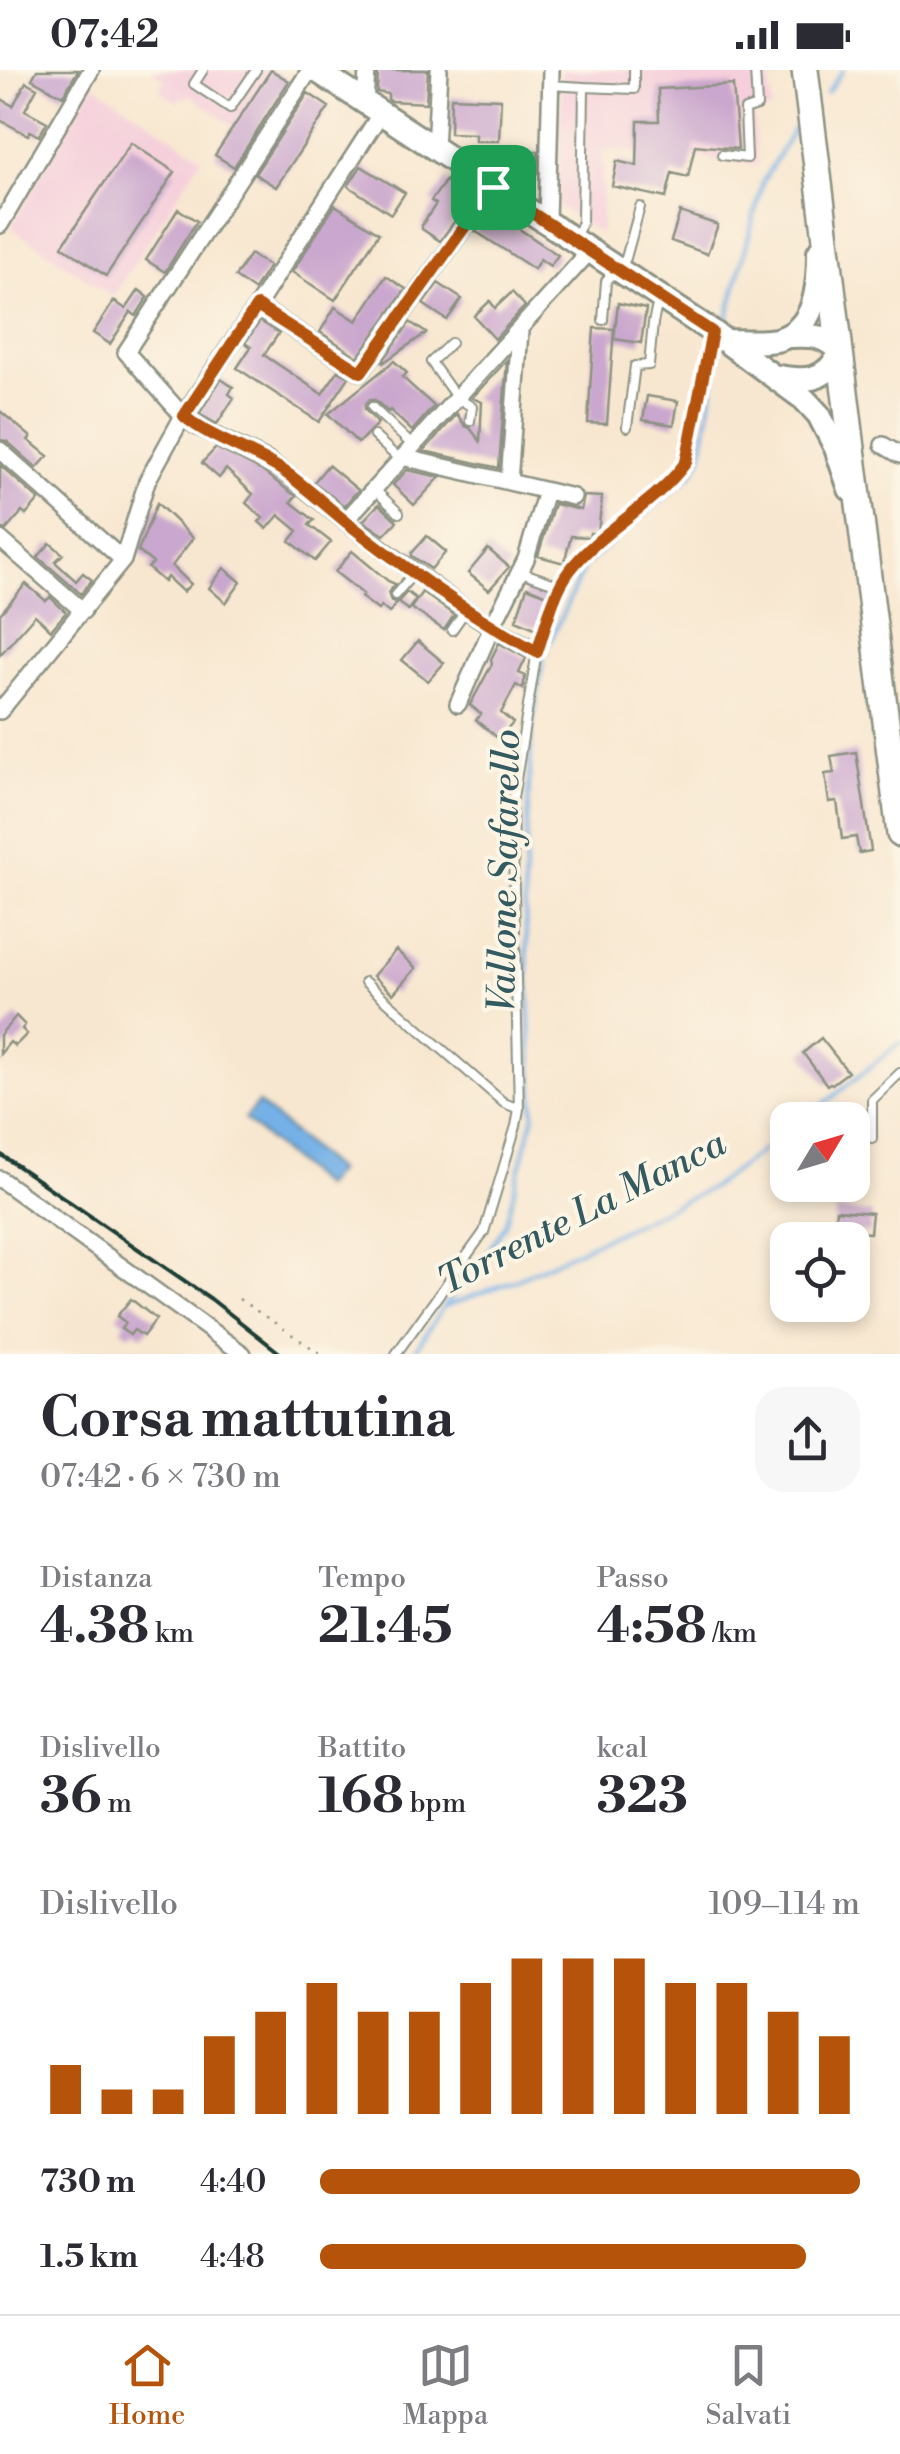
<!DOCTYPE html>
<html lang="it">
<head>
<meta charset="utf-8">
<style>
  :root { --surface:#fff; --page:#f7f7f7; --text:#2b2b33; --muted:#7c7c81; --line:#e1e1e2; --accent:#b45309 }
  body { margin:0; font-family:"Libre Bodoni",serif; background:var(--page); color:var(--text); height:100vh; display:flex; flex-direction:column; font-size:38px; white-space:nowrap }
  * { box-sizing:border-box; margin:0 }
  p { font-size:32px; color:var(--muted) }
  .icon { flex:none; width:55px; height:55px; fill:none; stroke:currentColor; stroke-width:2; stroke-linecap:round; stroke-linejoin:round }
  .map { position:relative; height:1284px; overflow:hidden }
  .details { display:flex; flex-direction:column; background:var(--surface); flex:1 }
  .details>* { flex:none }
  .needle { width:65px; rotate:52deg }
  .controls { position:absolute; left:770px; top:1032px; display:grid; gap:20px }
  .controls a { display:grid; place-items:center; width:100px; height:100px; border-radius:20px; background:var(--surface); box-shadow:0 5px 15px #0003; font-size:50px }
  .pin { position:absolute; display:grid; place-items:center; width:85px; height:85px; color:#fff; margin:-42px; border-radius:20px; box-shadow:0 5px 15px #0006 }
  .round { display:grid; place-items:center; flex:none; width:105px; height:105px; border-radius:30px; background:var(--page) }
  .overview { display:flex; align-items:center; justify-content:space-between; height:170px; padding:0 40px }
  h1 { font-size:55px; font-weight:800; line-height:75px }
  .stats { display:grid; grid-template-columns:repeat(3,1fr); gap:15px; height:170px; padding:10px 40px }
  .stats div { display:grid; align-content:center }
  .stats b { font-size:50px; font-weight:800 }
  .stats small { font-size:28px; font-weight:400 }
  .stats p { font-size:28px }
  .chart { height:280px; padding:20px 40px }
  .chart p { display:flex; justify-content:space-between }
  .chart svg { width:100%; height:180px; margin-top:10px; stroke:var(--accent); stroke-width:6 }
  ul { padding:0 40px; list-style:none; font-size:32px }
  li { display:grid; grid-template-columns:160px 120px 1fr; align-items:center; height:75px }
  li i { height:25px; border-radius:12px; background:var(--accent) }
  .status { display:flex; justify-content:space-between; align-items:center; height:70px; padding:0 50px; background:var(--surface); direction:ltr }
  .status svg { height:28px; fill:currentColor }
  .menu { display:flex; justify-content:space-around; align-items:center; height:140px; border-top:2px solid var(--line); background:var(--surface); font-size:28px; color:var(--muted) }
  .menu a { display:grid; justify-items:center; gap:5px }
  .menu .active { color:var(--accent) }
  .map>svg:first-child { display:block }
</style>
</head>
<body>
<div class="status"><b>07:42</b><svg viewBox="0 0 49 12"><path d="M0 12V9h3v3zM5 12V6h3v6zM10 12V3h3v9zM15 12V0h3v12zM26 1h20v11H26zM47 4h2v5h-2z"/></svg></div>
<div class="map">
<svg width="900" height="1284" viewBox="0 0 900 1284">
  <rect width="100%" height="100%" fill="#fcf5e5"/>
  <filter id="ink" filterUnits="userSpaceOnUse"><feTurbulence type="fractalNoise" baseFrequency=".01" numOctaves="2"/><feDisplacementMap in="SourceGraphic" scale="20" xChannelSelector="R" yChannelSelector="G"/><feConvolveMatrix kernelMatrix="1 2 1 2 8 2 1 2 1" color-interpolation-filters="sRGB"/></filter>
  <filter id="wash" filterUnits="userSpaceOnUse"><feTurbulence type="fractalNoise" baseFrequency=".0048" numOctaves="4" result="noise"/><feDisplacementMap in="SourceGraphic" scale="40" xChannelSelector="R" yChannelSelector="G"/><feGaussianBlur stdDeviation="2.25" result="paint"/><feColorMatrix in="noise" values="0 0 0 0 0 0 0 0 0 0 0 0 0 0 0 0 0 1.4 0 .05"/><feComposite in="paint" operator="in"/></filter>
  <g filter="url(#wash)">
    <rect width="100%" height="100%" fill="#f8e7d0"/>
    <path fill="#f5cfdb" d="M151 0H271L234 56 189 24 186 28 182 27 178 32 159 21 165 9Z
      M562 0H769L772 40 754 44 757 95 697 87 603 80 601 164 557 136Z
      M93 14 202 87 113 227 11 157Z"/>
    <path fill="#75b1e7" stroke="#4a778e" stroke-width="2.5" d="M258 1033 337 1101 323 1117 244 1049Z"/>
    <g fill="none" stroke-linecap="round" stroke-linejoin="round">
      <path stroke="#75b1e7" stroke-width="4" d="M827 23 843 0
        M726 254 763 111 794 59
        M804 1050 900 973
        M443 1237 481 1192 505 1155 534 1045 524 817 532 657 544 585 585 495 692 404 701 389 719 283
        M413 1284 443 1237 511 1212 711 1118 788 1062"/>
    </g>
    <g id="blocks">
      <path fill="#caa7ce" d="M37 0H78L63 26 32 9Z
        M271 0 289 11 234 97 215 85Z
        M378 0H428L426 33 390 31 388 29V24L377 22Z
        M26 12 37 18 25 40 47 52 39 66 30 61 28 65 0 50V28L13 36Z
        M733 15 738 79 695 75 688 107 672 103 666 128 612 116 617 91 637 96 638 51H659L658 19Z
        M308 23 329 37 276 117 255 104Z
        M451 27 501 29 499 71H475V64L450 63Z
        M131 73 175 102 106 206 62 176Z
        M500 81H538L537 103 515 104 505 92 500 91Z
        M361 96 405 123 391 144 348 116Z
        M446 110 472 128 440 171 422 159V155L436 134 431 131Z
        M335 135 379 163 335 230 292 202Z
        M178 139 197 151 165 202 146 190Z
        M491 140 558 185 550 196 540 189 534 199 475 161Z
        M680 142 718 155 707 184 671 171Z
        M250 184 269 196 254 220 235 207Z
        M386 206 406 219 358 287 320 262 335 237 357 251Z
        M438 213 462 229 447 250 423 234Z
        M139 220 148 227 136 246 131 242 110 274 93 263 114 231 126 239Z
        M512 222 525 236 495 269 474 246 490 231 495 238Z
        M618 233 646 239 641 273 614 269Z
        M260 251 279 263 264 285 322 324 338 301 349 307 319 352 237 298 251 277 245 273Z
        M410 252 426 263 383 293 382 292Z
        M594 258 614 259 607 354 588 353Z
        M507 290 499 398 424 381 457 344 465 356 470 358 480 371 482 332 472 328Z
        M394 291 407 303 402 307 434 336 412 361 390 340 388 342 375 330H369L365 334V340L378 353 358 373 328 344Z
        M221 309 233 317 229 324 234 328 217 354 199 344Z
        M647 326 678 331 674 355 643 350Z
        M0 341 31 367 28 370 48 386 37 398 8 372 0 369Z
        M216 378 262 401 296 426 291 432 314 450 309 455 331 472 315 491 290 471 298 461 279 445 267 459 259 452 263 448 246 433 253 424 226 399 219 408 202 393Z
        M0 395 39 430 26 445 22 442 6 460 0 458Z
        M328 395 358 420 344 436 314 412Z
        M407 400 440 407 414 435 393 415Z
        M584 426 602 427 598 464 590 463 589 467 571 466 564 493 538 486 554 434 581 440Z
        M157 433 193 468 172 496 191 514 183 522 167 507 164 512 148 498 153 493 138 481Z
        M379 434 397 451 384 465 363 451Z
        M427 466 446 482 431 499 412 486V483Z
        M50 473 63 484 55 492 76 511 83 503 92 510 81 524 38 487Z
        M488 479 509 497 489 520 468 503Z
        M352 481 388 511 395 514 388 523 391 531 398 532 407 522 416 529 408 540 397 532 389 543 381 536 378 540 361 527 363 524 335 502Z
        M224 498 241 512 226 533 209 518Z
        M26 514 46 531 50 527 66 542 51 560 35 545 0 585V544Z
        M527 517 550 526 537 559 516 550Z
        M422 522 454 545 444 560 411 538Z
        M418 571 444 593 428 611 402 590Z
        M499 573 526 588 519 603 525 606 523 619 516 615 501 643 513 653 499 669 476 650 481 644 470 635 492 594 491 589Z
        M856 682 871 781 859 783 856 767 842 769 837 731 829 732 825 704 834 703 831 686Z
        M396 880 416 898 393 924 373 906Z
        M16 946 25 955 22 959 27 964 15 976 10 972 0 984V965Z
        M821 968 848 1002 832 1014 830 1013 827 1015 803 983Z
        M836 1140 872 1143 870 1163 834 1161Z
        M131 1229 156 1249 143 1266 134 1260 130 1265 121 1259 126 1253 117 1246Z"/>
    </g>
  </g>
  <g filter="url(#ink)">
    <use href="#blocks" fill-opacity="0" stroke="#8c9282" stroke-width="2.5"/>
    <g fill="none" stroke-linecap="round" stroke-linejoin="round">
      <g stroke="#8c9282" stroke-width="12">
        <path id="service" d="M203 0 194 14 230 38 256 0
          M550 15 584 17
          M722 85 747 88 745 40 757 36 755 0
          M576 166 582 152 584 17 634 19V0
          M620 199 626 188 640 137
          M603 250 606 211 613 202
          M451 273 431 292 456 327 472 337 470 351
          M372 337 412 375
          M627 357 635 296 649 295 653 253 658 231
          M374 366 399 389
          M374 419 399 443
          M521 502 561 516
          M395 525 414 503
          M452 560 466 540
          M365 912 504 1033 519 1039
          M872 1068V1030L900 1003
          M396 1284 484 1162 516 1056 519 1039 512 734 537 581"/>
      </g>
      <g stroke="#8c9282" stroke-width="20">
        <path id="minor" d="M310 0 126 282 183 346 196 356 268 391 287 404 345 451 466 540 492 557 537 581
          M365 33 367 0
          M435 79 439 0
          M547 151 551 0
          M0 155 91 0
          M257 236 361 302 493 117
          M883 375 900 385
          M0 380 123 490
          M402 387 573 427
          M509 412 520 261
          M345 451 590 181
          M0 469 83 541
          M458 634 492 557 526 489 546 421
          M0 641 123 490 147 411 183 346 257 236 381 43
          M0 1109 243 1284"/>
      </g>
      <g stroke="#8c9282" stroke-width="28">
        <path id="secondary" d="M316 0 713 262 804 329 819 345 836 378 850 419
          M727 271C743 271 760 273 776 270 816 261 819 216 819 182
          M773 306C804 312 825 313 841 282 824 265 813 265 790 266"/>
      </g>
      <g stroke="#8c9282" stroke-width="30">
        <path id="primary" d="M805 0 900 764"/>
      </g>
      <path stroke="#8c9282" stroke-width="2.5" stroke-dasharray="2.5 8" stroke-linecap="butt" d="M566 506 592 477 683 397 688 383 708 283
        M543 566 556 527
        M239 1229 321 1284"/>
      <use href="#service" stroke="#fff" stroke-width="8"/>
      <use href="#minor" stroke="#fff" stroke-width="15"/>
      <use href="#secondary" stroke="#fff" stroke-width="22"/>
      <use href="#primary" stroke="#fff" stroke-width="25"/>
      <path stroke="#1f3d34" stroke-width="4" d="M0 1084 211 1229 281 1284"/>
    </g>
  </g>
  <g fill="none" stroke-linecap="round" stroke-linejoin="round" filter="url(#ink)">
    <g stroke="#fff" stroke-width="20">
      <path id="route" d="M493 117 712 262 686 392C656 434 602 459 570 500 553 522 546 556 537 582 469 545 406 499 345 451 325 435 306 417 285 402 254 381 210 369 184 346L257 236 361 302Z"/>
    </g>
    <use href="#route" stroke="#b45309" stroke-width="12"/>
  </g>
  <g text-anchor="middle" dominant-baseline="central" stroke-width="8" stroke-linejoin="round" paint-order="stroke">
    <g font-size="38" font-style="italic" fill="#345a61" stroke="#fcf5e5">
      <text transform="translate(505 801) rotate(-89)">Vallone Safarello</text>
      <text transform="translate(582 1143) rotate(-27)">Torrente La Manca</text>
    </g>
  </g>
</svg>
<div class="controls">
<a><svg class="needle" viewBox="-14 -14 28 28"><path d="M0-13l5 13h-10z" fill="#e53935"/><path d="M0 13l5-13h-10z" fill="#7c7c81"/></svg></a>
<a><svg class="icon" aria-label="locate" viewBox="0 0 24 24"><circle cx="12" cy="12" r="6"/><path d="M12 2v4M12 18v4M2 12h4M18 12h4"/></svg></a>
</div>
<div class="pin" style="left:493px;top:117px;background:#1e9e55"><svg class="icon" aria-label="arrive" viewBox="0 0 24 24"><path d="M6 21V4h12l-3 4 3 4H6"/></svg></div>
</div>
<section class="details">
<div class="overview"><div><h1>Corsa mattutina</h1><p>07:42 · 6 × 730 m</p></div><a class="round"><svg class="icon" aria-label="share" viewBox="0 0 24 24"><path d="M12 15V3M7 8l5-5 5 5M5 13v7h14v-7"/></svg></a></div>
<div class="stats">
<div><p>Distanza</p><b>4.38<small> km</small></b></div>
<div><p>Tempo</p><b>21:45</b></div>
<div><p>Passo</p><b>4:58<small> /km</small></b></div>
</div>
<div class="stats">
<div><p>Dislivello</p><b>36<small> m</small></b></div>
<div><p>Battito</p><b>168<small> bpm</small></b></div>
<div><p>kcal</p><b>323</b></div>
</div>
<div class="chart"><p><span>Dislivello</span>109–114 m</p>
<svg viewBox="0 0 160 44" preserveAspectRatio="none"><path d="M5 44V32M15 44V38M25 44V38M35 44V25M45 44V19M55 44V12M65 44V19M75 44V19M85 44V12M95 44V6M105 44V6M115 44V6M125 44V12M135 44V12M145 44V19M155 44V25"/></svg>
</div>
<ul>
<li><b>730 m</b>4:40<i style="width:100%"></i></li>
<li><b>1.5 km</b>4:48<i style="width:90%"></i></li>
</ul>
</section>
<nav class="menu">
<a class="active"><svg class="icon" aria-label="home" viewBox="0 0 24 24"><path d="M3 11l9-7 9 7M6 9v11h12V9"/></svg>Home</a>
<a><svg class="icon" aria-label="map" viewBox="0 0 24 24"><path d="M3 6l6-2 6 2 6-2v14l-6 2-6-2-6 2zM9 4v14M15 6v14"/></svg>Mappa</a>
<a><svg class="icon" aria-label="saved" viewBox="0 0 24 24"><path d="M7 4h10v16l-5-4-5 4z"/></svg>Salvati</a>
</nav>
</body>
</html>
